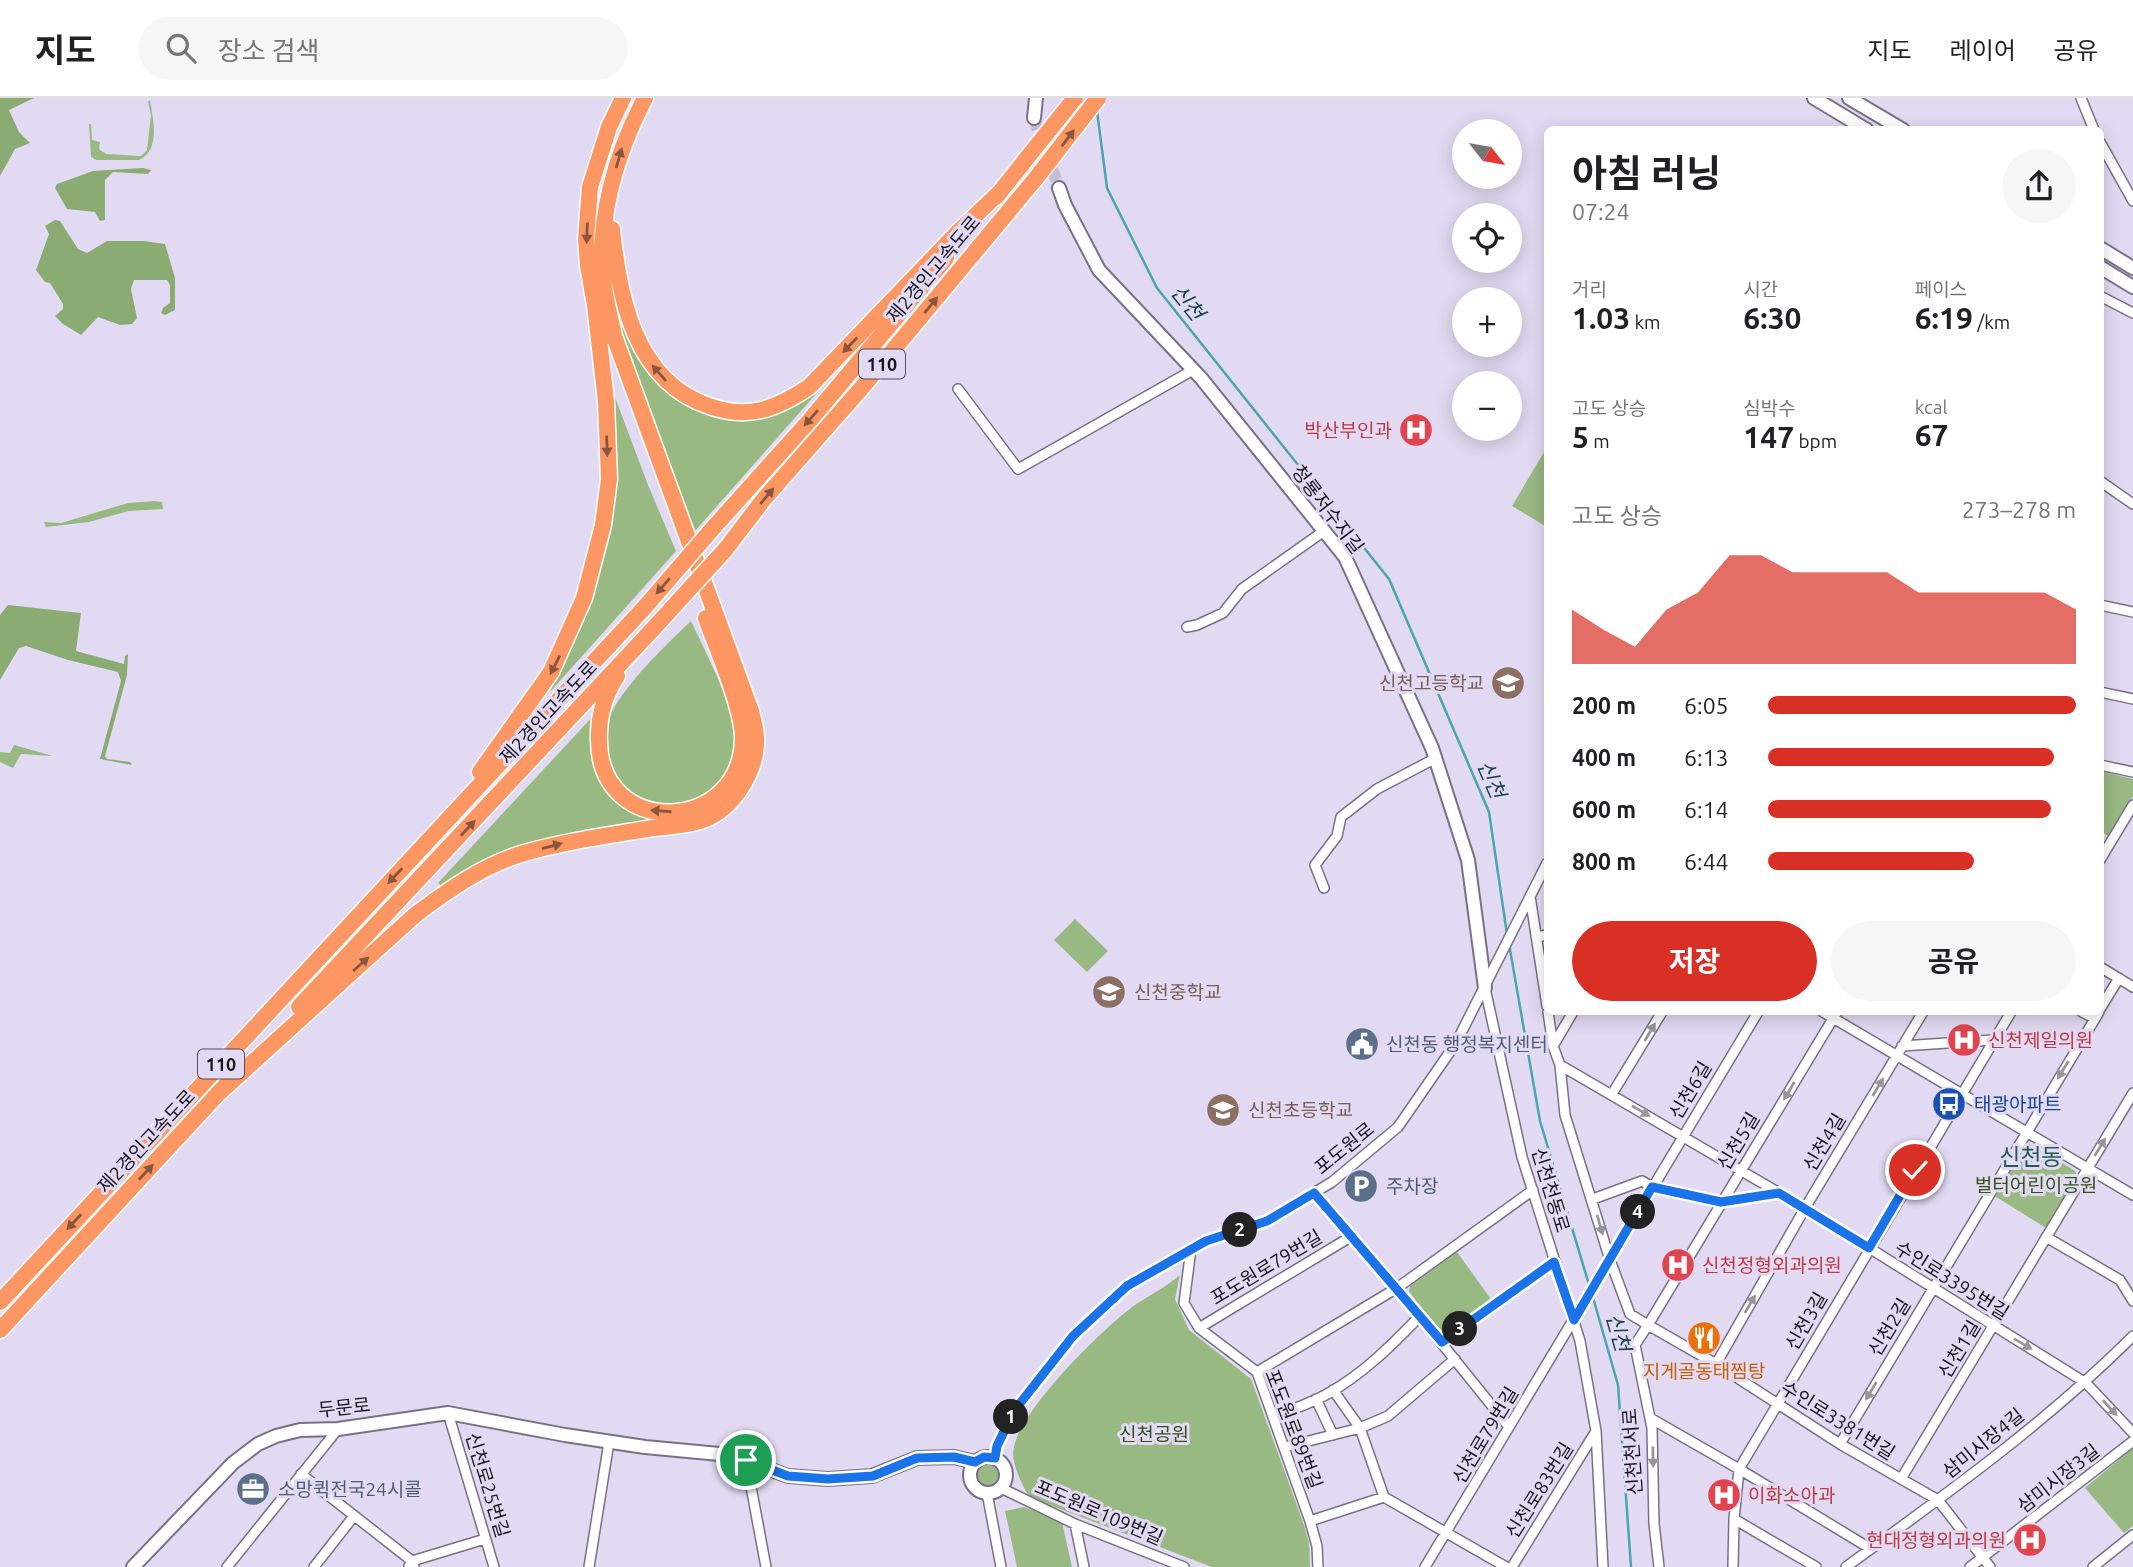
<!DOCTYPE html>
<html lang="ko">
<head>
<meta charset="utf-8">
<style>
  :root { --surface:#fff; --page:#f6f6f6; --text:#202124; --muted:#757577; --line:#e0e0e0; --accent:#d93025 }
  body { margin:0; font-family:Ubuntu,"Noto Sans KR",sans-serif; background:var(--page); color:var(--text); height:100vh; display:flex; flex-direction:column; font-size:26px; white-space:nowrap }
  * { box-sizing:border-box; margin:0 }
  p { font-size:23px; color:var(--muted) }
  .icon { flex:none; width:38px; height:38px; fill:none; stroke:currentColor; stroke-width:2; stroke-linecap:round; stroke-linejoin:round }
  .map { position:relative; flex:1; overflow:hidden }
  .sheet { position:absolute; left:1544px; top:28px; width:560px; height:889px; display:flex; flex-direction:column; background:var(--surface); border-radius:10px; box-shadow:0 4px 18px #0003 }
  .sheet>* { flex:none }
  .needle { width:46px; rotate:121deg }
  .fabs { position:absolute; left:1452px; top:21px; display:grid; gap:14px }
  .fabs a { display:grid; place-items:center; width:70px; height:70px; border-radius:50%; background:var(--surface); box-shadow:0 4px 18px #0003; font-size:35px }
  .pin { position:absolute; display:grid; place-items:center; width:60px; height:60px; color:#fff; margin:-30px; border:4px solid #fff; border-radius:50%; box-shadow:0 2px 7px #0007 }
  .km { position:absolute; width:35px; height:35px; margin:-18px; border-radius:50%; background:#222; color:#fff; font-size:19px; line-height:35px; text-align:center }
  .round { display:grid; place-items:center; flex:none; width:74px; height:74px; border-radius:37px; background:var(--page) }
  .head { display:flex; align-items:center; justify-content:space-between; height:119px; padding:0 28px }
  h1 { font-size:38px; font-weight:700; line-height:52px }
  .figures { display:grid; grid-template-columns:repeat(3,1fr); gap:10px; height:119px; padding:7px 28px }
  .figures div { display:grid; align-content:center }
  .figures b { font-size:30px; font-weight:700 }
  .figures small { font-size:19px; font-weight:400 }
  .figures p { font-size:19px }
  .chart { height:196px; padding:14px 28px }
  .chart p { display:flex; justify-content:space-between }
  .chart svg { width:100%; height:126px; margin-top:7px; fill:var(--accent); opacity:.7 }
  .primary-button { display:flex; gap:14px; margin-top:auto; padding:14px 28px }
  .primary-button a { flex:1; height:80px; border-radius:42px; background:var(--accent); color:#fff; font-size:28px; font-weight:700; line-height:80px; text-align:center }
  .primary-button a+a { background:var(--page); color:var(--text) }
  ul { padding:0 28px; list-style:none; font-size:23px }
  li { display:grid; grid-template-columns:112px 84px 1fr; align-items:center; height:52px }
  li i { height:18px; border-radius:9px; background:var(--accent) }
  header { display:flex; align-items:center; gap:42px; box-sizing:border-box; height:98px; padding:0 35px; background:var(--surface); border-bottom:2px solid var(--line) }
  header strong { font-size:33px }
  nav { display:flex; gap:38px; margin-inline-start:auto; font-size:24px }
  .search { width:490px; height:63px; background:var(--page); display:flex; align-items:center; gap:18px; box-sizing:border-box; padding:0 24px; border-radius:38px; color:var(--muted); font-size:26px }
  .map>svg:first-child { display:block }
</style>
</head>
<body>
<header>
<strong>지도</strong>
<div class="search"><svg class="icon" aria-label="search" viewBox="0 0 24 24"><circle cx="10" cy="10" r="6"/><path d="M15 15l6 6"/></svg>장소 검색</div>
<nav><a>지도</a><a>레이어</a><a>공유</a></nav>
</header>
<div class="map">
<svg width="2133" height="1469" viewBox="0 0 2133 1469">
  <rect width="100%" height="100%" fill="#e2daf2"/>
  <path fill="#99b983" d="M150 2C153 21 161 52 139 62H96L91 59 89 26H91L92 42 100 44 99 51 106 56 141 58 147 52 151 17 148 4Z
    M610 189 624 229 646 270 664 292 691 311 716 318 746 321 844 264 695 433 620 235Z
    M610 286 648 387 676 453 550 594C582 533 608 469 613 400 616 363 611 323 610 286Z
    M1547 349V429L1512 408Z
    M154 403 162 404 163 411 129 413 89 424 46 429 44 424 61 425 128 405Z
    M691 523C705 554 741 619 736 653 734 663 729 673 722 681 686 725 621 713 609 656 607 650 604 642 605 635 607 602 667 546 691 523Z
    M596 615C587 684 599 699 664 721L567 737 442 788 438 785Z
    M14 647 53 658 21 656 13 670 0 664V654L10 655Z
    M2100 673 2133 681V698L2108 738 2100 733Z
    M1075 821 1108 853 1087 874 1054 842Z
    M2030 1046 2074 1072 2077 1077 2046 1130 1993 1097 2023 1048Z
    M1457 1154 1493 1204 1444 1239 1440 1238 1409 1193 1410 1188Z
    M1180 1177 1175 1201 1189 1232 1251 1281 1304 1427 1309 1445 1310 1469H1212L1029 1399C1022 1386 1010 1364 1014 1349 1021 1311 1104 1229 1135 1207 1150 1197 1166 1189 1180 1177Z
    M2133 1350V1428L2124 1435 2085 1390Z
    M978 1377a10 10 0 1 1 20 0a10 10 0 1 1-20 0Z
    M1024 1409 1062 1424 1072 1469H1017L1005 1413Z"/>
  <path fill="#8aac73" d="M0 0H34L9 12 19 34 30 45 15 51 0 78Z
    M143 70 151 72 148 76 113 74 105 82V122L100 123 95 114 67 111 55 90 57 86 93 73Z
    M55 122 60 123 78 151 87 155 107 143H144L165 146 175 180V212L165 217 161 215 163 210 170 205V187L167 182H134L131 191 137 220 132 226 120 227 98 219 81 237 63 226 55 218 63 211V206L50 185 45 184 36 172 49 136 45 128Z
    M8 507 81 515 76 553 124 566 125 558 128 556 127 577 105 658 107 661 130 664 132 667 100 661 121 583 118 574 68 562 26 548 19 550 0 582V517Z"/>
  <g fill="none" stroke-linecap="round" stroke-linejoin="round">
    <path stroke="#49a6aa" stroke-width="2.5" d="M1097 13 1107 90 1157 190 1389 481 1489 714 1507 836
      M1509 846 1540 1023 1590 1190
      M1592 1196 1618 1287 1631 1469"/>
    <path stroke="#c4bcd2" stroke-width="12" stroke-dasharray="12 6" stroke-linecap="butt" d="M1034 20 1059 90"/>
    <g stroke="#787185" stroke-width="12">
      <path id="street" d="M2081 0 2094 32
        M2100 44 2133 103
        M2100 198 2133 215
        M958 291 1018 371 1193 272
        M2100 383 2133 406
        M2100 507 2133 514
        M1187 529 1197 527 1223 515 1242 491 1324 433
        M2100 594 2133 601
        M2100 667 2133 674
        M2100 762 2133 707
        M1324 790 1315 767 1337 738 1341 719 1377 691 1436 660
        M1530 798 1547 908
        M1536 839 1547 837
        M2100 869 2133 889
        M1485 890 1522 1059 1580 1243 1596 1333 1603 1469
        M2100 911 2119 880
        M1548 914 1553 948
        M1573 914 1553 948 1560 967 1565 1017 1610 1162 1630 1216 1648 1227 1635 1247 1652 1330 1654 1426 1659 1469
        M1823 914 2133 1097
        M1837 914 1648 1227 1716 1266 1840 1346 1938 1402 1990 1469
        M2082 914 2094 920
        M1902 948 1993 942
        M1560 967 1805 1110 2086 1285 2133 1335
        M1612 996 1662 914
        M1314 1095 1397 1190 1509 1329
        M1593 1101 1642 1083 1652 1089 1721 1104 1779 1095
        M2046 1139 2120 1182 2133 1203
        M1191 1151 1184 1205 1199 1230 1257 1274 1310 1423 1317 1448 1318 1469
        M1199 1230 1352 1138
        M1442 1244 1554 1164
        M1716 1266 1805 1110 1923 914
        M1257 1274 1397 1190 1533 1092
        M1333 1292 1360 1330 1384 1399
        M1316 1301 1333 1337
        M448 1315 494 1469
        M1274 1319C1292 1311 1312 1305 1329 1295 1364 1275 1392 1247 1420 1218
        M1650 1320 1739 1371 1871 1451
        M1840 1346 2099 914
        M1285 1349 1360 1330 1388 1318 1455 1261
        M995 1360 997 1348 1014 1313 1073 1238 1127 1188 1206 1143 1267 1123 1332 1084 1398 1029 1456 945 1547 765
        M746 1362 766 1469
        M301 1376 412 1463 414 1469
        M1901 1381 2133 995
        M1001 1390 1075 1426 1184 1469
        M987 1395 1001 1469
        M1734 1421 1816 1469
        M1310 1423 1384 1399 1506 1469
        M1075 1426 1084 1469
        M409 1468 412 1463 485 1441
        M227 1469 338 1331
        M314 1469 354 1418
        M589 1469 609 1344
        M1425 1469 1758 914
        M1512 1469 1596 1333
        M1733 1469 1734 1421 1739 1371 2011 914
        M1846 1469C1945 1397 2046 1325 2133 1238
        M1970 1469 2133 1343
        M2093 1469 2133 1437"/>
    </g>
    <g stroke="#787185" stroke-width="16">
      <path id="secondary" d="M1814 0 1867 32
        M1849 0 1903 32
        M1034 20 1036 0
        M1059 90 1065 107 1099 172 1201 280 1345 459 1432 650 1468 762 1485 890
        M2100 150 2133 170
        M2100 169 2133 189
        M970 1377a18 18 0 1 1 36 0a18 18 0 1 1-36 0Z
        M133 1469 233 1365 258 1346 276 1338 300 1332 338 1331 448 1315 565 1337 645 1349 730 1357 788 1378 828 1381 872 1378 917 1360 954 1359 975 1364"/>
    </g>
    <g stroke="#fff" stroke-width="19">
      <path id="highway" d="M996 99 1027 60
        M612 131C619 200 635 283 709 308 748 322 776 311 809 289L957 135 1001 93
        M595 207 606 238
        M714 429 810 322 946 160
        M725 452 764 401 865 286 1037 79
        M617 578C604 598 598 620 599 643 600 741 741 736 743 641 743 610 717 551 706 520
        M480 674 551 574 584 500 603 427 609 381 606 303 595 207 588 167 586 141 590 89 609 29 623 0
        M299 909 652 532
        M220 994 415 817C447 793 482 768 521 756 562 744 605 738 647 731 667 728 691 728 710 719 737 705 758 669 756 639 756 631 753 622 751 613L614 238C611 222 606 205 604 189 596 124 615 57 645 0
        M0 1204 644 510
        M0 1232 226 987"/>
    </g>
    <use href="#street" stroke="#fff" stroke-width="9"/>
    <use href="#secondary" stroke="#fff" stroke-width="12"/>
    <use href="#highway" stroke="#fc9662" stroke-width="16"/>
    <g stroke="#fff" stroke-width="19" stroke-linecap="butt">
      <path id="highway-bridge" d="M1027 60 1075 0
        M1037 79 1098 0
        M644 510 714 429
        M652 532 725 452"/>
    </g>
    <use href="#highway-bridge" stroke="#fc9662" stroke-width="16"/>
  </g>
  <defs><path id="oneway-solid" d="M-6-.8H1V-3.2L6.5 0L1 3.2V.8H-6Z" transform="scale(1.75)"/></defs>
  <g fill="#8a553f">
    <use href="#oneway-solid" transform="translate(1068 40) rotate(-53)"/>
    <use href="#oneway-solid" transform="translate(619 60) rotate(-74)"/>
    <use href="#oneway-solid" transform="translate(587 135) rotate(92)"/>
    <use href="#oneway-solid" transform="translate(931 207) rotate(-51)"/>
    <use href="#oneway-solid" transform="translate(850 247) rotate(134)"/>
    <use href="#oneway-solid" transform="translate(659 275) rotate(-131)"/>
    <use href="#oneway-solid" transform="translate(811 320) rotate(131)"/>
    <use href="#oneway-solid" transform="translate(607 348) rotate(88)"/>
    <use href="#oneway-solid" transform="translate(767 398) rotate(-50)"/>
    <use href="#oneway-solid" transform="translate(663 488) rotate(131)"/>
    <use href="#oneway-solid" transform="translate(555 567) rotate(117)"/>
    <use href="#oneway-solid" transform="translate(661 713) rotate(-176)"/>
    <use href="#oneway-solid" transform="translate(468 730) rotate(-47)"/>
    <use href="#oneway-solid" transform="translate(552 748) rotate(-15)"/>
    <use href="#oneway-solid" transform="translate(395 778) rotate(133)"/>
    <use href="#oneway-solid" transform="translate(361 866) rotate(-42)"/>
    <use href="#oneway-solid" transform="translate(146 1074) rotate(-47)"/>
    <use href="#oneway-solid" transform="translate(74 1124) rotate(133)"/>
  </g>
  <g fill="#979599">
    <use href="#oneway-solid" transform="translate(1650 934) rotate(-59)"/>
    <use href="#oneway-solid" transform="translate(2063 972) rotate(122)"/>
    <use href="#oneway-solid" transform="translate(1878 989) rotate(-59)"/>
    <use href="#oneway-solid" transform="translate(1789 993) rotate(121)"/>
    <use href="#oneway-solid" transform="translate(1641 1013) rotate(30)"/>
    <use href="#oneway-solid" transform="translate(2100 1049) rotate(-59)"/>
    <use href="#oneway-solid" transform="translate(1600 1127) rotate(74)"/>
    <use href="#oneway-solid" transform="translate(1750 1206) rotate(-60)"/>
    <use href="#oneway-solid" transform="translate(2023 1246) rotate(31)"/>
    <use href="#oneway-solid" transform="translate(1871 1293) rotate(121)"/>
    <use href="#oneway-solid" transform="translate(2110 1310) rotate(47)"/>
    <use href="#oneway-solid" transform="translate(1653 1359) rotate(89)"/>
  </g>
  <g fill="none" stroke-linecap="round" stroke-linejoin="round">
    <g stroke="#fff" stroke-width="14">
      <path id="route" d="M746 1362 788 1378 828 1381 873 1378 917 1360 954 1359 975 1364 984 1359 995 1360 997 1348 1014 1313 1073 1238 1127 1188 1206 1143 1267 1123 1314 1095 1442 1244 1554 1164 1574 1222 1652 1089 1721 1104 1779 1095 1869 1150 1915 1072"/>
    </g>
    <use href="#route" stroke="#1a73e8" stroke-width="9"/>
  </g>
  <defs>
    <g id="hospital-disc" transform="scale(1.75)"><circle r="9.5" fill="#e0444e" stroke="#e2daf2"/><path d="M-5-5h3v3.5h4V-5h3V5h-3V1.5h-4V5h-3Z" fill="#fff"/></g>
    <g id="school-disc" transform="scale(1.75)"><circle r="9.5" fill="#8d6e63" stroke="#e2daf2"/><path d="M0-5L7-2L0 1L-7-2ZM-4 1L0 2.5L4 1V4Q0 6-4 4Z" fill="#fff"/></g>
    <g id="civic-disc" transform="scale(1.75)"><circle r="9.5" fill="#5c6f8a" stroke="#e2daf2"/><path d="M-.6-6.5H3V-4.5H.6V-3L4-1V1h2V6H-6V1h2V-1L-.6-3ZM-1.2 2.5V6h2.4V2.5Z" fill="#fff"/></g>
    <g id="bus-disc" transform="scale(1.75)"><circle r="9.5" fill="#1a4fb4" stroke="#e2daf2"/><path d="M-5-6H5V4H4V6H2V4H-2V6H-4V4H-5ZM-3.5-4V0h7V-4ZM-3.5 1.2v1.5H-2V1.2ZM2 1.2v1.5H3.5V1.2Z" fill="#fff"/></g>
    <g id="parking-disc" transform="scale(1.75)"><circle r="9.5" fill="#5c6f8a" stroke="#e2daf2"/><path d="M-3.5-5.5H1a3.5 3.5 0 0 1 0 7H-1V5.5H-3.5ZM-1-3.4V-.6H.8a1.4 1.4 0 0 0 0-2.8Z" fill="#fff"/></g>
    <g id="restaurant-disc" transform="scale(1.75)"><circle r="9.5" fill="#e8710a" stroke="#e2daf2"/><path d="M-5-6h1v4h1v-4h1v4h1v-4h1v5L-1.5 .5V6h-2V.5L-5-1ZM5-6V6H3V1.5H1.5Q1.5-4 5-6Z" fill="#fff"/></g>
    <g id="office-disc" transform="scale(1.75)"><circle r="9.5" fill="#5c6f8a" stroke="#e2daf2"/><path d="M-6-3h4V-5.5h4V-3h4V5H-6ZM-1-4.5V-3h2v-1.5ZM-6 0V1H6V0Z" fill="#fff"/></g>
  </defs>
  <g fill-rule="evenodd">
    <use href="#hospital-disc" x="1416" y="332"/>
    <use href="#school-disc" x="1508" y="585"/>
    <use href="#school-disc" x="1109" y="894"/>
    <use href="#hospital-disc" x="1964" y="942"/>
    <use href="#civic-disc" x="1362" y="946"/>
    <use href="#bus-disc" x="1949" y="1006"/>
    <use href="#school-disc" x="1223" y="1012"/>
    <use href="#parking-disc" x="1361" y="1088"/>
    <use href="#hospital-disc" x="1678" y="1167"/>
    <use href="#restaurant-disc" x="1704" y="1240"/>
    <use href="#office-disc" x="253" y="1391"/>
    <use href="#hospital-disc" x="1724" y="1397"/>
    <use href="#hospital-disc" x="2030" y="1442"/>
  </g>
  <g text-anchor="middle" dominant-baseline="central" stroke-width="6" stroke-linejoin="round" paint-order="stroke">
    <g fill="#e2daf2" stroke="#544f5c" stroke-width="2">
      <rect x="859" y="251.5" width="46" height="29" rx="5"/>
      <rect x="198" y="951.5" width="46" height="29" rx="5"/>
    </g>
    <g font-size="18" font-weight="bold" fill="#17141c">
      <text x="882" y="266">110</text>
      <text x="221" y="966">110</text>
    </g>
    <g font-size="19" fill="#17141c" stroke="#e2daf2">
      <text transform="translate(933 171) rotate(-50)">제2경인고속도로</text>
      <text transform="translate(1328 411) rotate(53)">청룡저수지길</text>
      <text transform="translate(548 614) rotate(-47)">제2경인고속도로</text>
      <text transform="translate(1690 992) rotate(-59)">신천6길</text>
      <text transform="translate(146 1043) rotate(-47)">제2경인고속도로</text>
      <text transform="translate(1738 1043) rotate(-59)">신천5길</text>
      <text transform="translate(1824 1044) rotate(-59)">신천4길</text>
      <text transform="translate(1344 1050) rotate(-39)">포도원로</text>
      <text transform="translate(1551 1092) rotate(73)">신천천동로</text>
      <text transform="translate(1266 1169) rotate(-31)">포도원로79번길</text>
      <text transform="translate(1952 1182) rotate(32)">수인로3395번길</text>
      <text transform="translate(1806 1223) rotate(-60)">신천3길</text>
      <text transform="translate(1889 1229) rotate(-59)">신천2길</text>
      <text transform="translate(1959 1251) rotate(-59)">신천1길</text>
      <text transform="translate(344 1309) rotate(-6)">두문로</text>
      <text transform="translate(1838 1322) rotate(32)">수인로3381번길</text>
      <text transform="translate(1294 1331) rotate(69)">포도원로89번길</text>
      <text transform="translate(1485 1337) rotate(-59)">신천로79번길</text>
      <text transform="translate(1983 1345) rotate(-39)">삼미시장4길</text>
      <text transform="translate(1632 1354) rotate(-94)">신천천서로</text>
      <text transform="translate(2058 1380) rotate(-38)">삼미시장3길</text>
      <text transform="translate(488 1387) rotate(73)">신천로25번길</text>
      <text transform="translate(1539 1392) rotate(-58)">신천로83번길</text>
      <text transform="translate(1099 1414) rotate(23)">포도원로109번길</text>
    </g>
    <g font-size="19" fill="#be3a42" stroke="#e2daf2" text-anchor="start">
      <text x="1392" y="332" text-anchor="end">박산부인과</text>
      <text x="1988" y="942">신천제일의원</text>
      <text x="1702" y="1167">신천정형외과의원</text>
      <text x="1748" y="1397">이화소아과</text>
      <text x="2006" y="1442" text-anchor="end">현대정형외과의원</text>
    </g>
    <g font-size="19" fill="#785e54" stroke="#e2daf2" text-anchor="start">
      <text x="1484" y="585" text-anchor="end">신천고등학교</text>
      <text x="1134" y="894">신천중학교</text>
      <text x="1248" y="1012">신천초등학교</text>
    </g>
    <g font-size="19" fill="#4e5e75" stroke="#e2daf2" text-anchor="start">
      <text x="1386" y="946">신천동 행정복지센터</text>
      <text x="1386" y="1088">주차장</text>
      <text x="278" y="1391">소망퀵전국24시콜</text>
    </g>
    <g font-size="19" fill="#164399" stroke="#e2daf2" text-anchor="start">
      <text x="1974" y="1006">태광아파트</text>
    </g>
    <g font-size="19" fill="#345318" stroke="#e2daf2">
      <text x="2036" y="1087">벌터어린이공원</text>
      <text x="1154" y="1336">신천공원</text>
    </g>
    <g font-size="19" fill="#c56008" stroke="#e2daf2">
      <text x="1704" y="1273">지게골동태찜탕</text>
    </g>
    <g font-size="21" font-style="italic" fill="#194345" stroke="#e2daf2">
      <text transform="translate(1188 204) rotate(51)">신천</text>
      <text transform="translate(1492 681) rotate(67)">신천</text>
      <text transform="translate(1619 1234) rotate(74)">신천</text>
    </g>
    <g font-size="23" fill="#255b51" stroke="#e2daf2">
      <text x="2031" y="1058">신천동</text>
    </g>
  </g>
</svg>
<div class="fabs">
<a><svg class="needle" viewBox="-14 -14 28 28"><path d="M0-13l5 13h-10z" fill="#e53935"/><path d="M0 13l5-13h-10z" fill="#757577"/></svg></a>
<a><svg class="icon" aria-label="locate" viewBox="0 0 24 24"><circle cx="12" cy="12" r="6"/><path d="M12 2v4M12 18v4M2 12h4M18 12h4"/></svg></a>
<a>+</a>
<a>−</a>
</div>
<div class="pin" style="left:746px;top:1362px;background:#1e9e55"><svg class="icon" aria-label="arrive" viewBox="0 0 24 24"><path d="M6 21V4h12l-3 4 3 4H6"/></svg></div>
<div class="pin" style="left:1915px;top:1072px;background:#d93025"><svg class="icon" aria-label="check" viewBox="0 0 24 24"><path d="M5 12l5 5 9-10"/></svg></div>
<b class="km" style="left:1011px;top:1319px">1</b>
<b class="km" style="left:1240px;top:1132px">2</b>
<b class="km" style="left:1460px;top:1231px">3</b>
<b class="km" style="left:1638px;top:1114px">4</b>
<section class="sheet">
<div class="head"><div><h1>아침 러닝</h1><p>07:24</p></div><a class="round"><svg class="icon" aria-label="share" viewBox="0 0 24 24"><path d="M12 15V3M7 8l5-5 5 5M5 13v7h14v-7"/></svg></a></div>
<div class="figures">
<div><p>거리</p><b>1.03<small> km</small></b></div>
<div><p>시간</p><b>6:30</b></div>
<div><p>페이스</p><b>6:19<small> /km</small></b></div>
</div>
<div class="figures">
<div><p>고도 상승</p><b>5<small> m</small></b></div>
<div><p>심박수</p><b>147<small> bpm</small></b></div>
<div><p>kcal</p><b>67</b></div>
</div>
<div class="chart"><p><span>고도 상승</span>273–278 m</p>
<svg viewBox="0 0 160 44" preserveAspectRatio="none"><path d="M0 44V25L10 32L20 38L30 25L40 19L50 6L60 6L70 12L80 12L90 12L100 12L110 19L120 19L130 19L140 19L150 19L160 25V44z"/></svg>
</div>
<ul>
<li><b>200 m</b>6:05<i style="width:100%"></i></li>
<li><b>400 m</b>6:13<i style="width:93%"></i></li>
<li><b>600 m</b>6:14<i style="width:92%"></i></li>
<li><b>800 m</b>6:44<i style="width:67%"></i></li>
</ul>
<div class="primary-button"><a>저장</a><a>공유</a></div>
</section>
</div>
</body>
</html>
